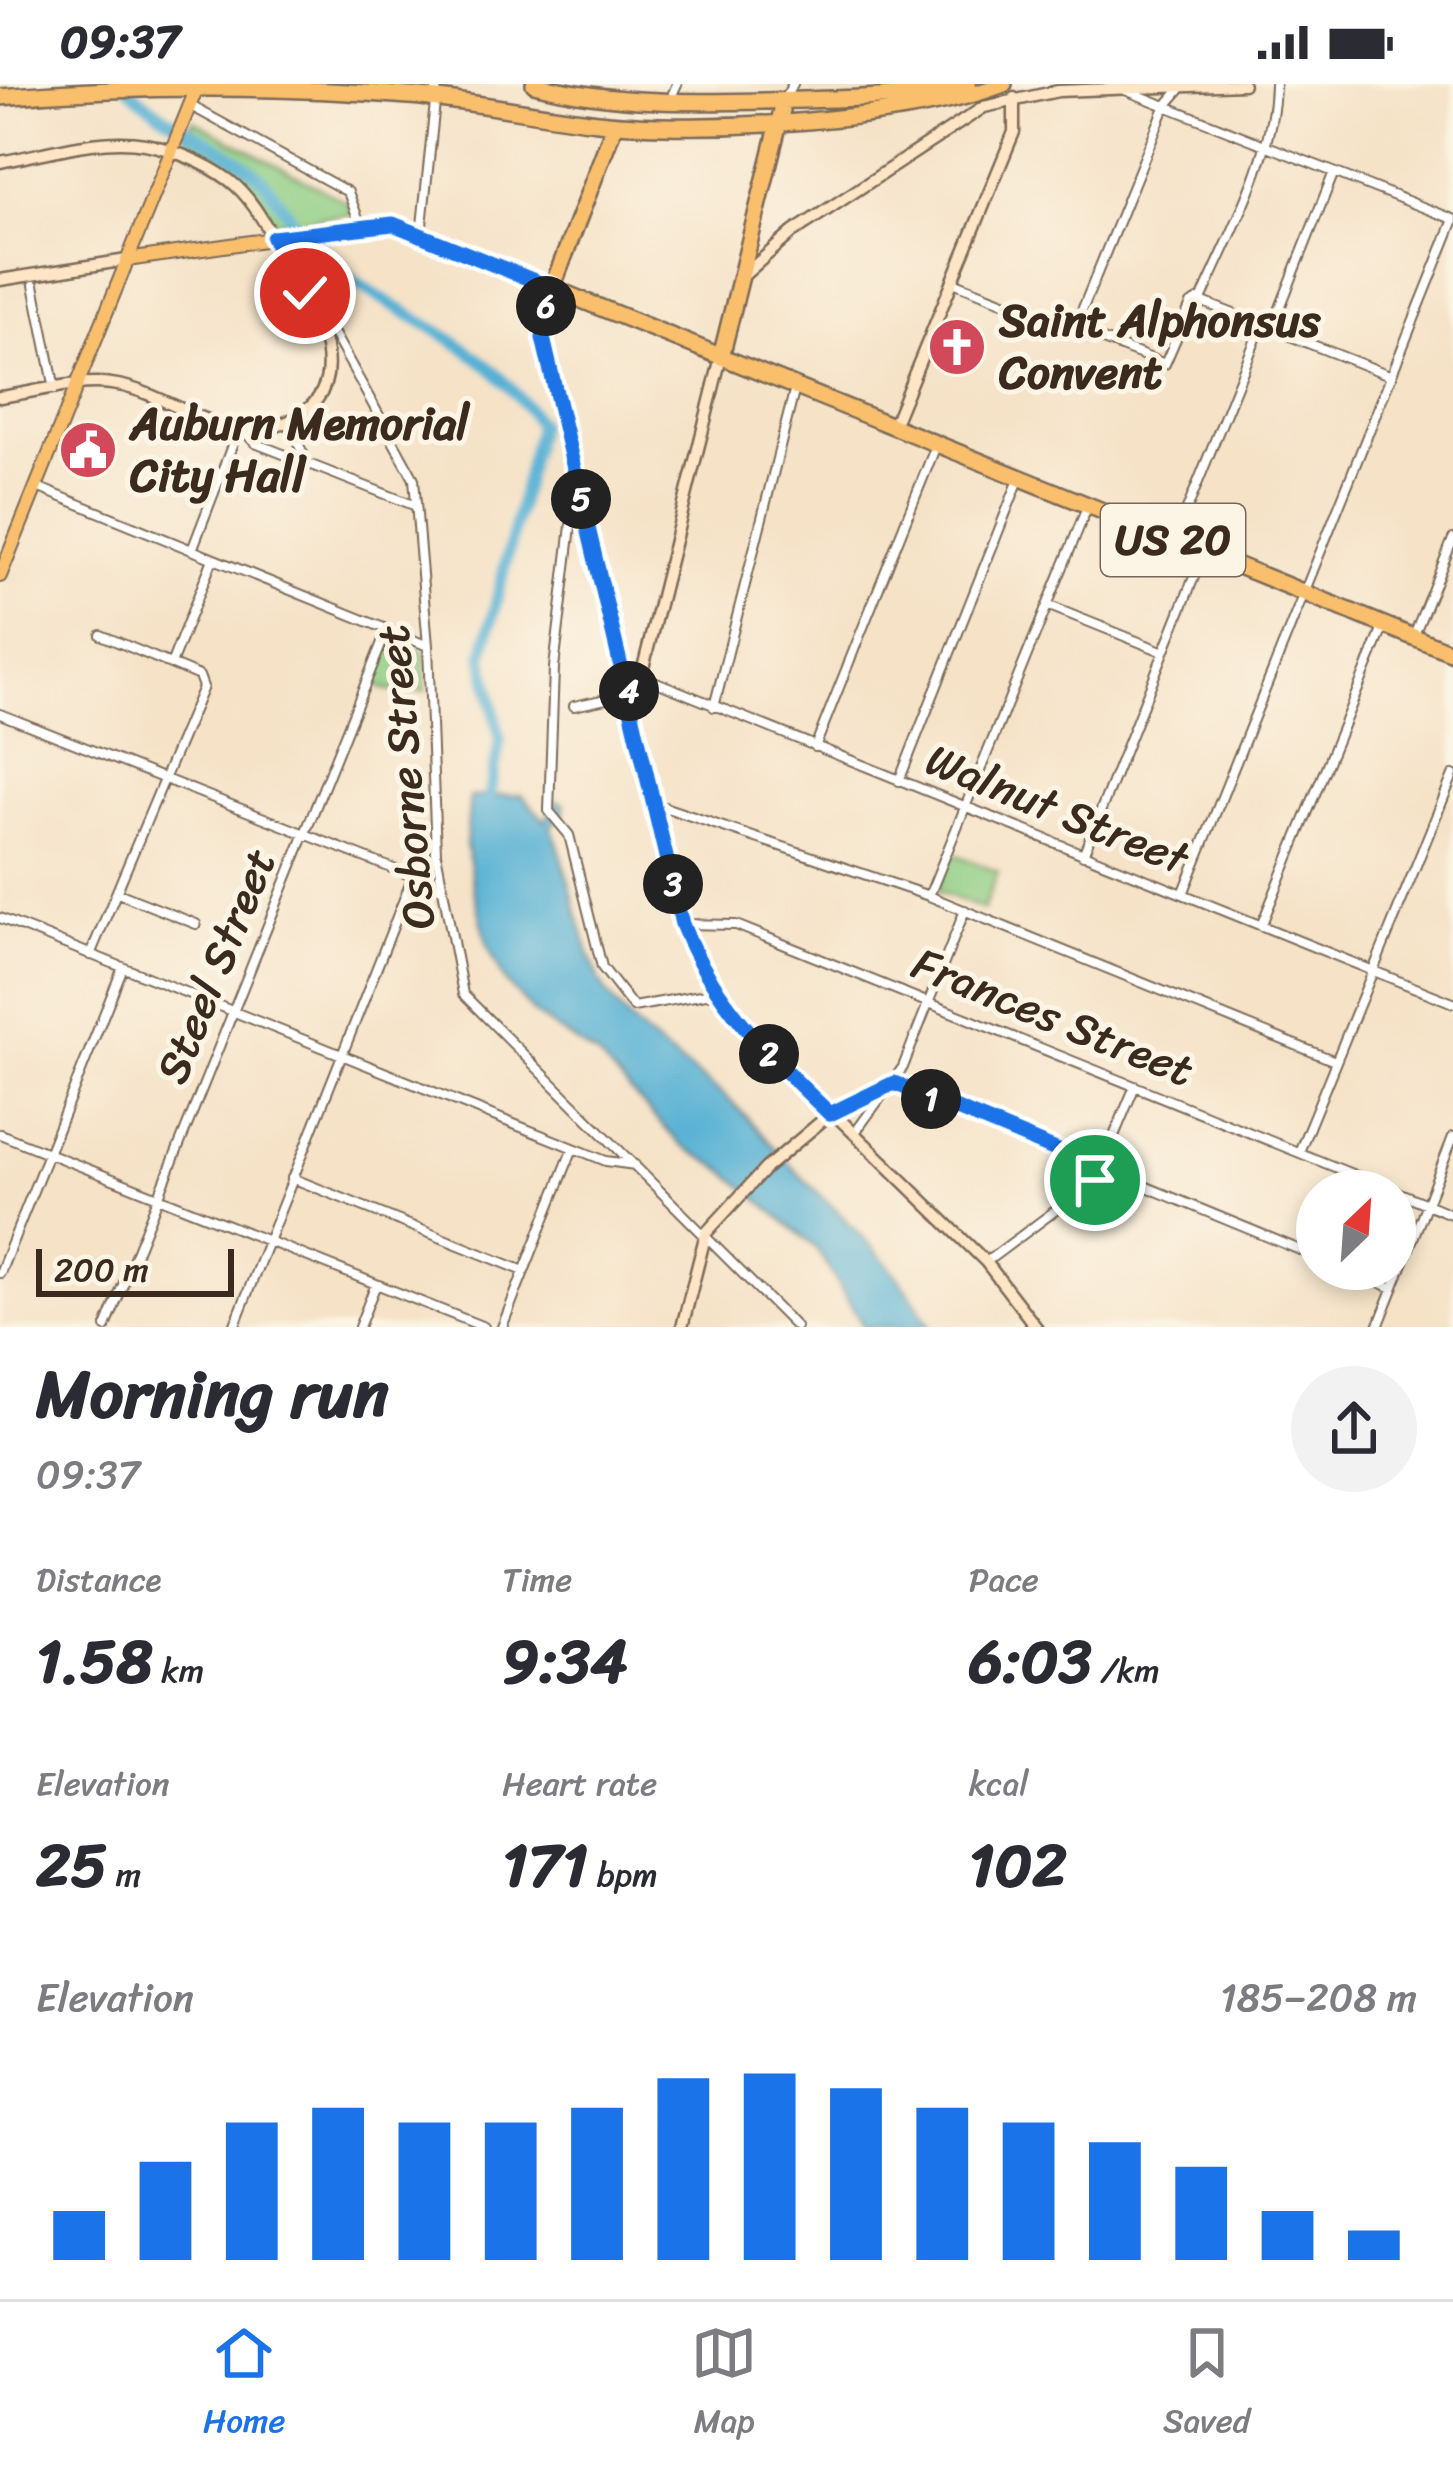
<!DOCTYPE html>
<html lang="en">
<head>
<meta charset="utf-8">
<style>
  :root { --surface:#fff; --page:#f2f2f3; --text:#2b2b33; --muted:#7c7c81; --line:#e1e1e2; --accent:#1a73e8 }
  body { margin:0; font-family:Sriracha,sans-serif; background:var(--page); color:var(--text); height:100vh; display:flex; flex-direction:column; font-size:45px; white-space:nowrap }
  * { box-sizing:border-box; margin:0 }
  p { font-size:39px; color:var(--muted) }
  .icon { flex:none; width:66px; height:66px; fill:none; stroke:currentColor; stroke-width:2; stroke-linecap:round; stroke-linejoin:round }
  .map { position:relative; height:1243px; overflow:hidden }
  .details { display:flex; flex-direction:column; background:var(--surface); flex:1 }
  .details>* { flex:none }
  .needle { width:78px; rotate:25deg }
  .tools { position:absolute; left:1296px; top:1086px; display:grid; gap:24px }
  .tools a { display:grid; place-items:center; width:120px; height:120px; border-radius:50%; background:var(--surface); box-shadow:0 6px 18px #0003; font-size:60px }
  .scale { position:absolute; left:36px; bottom:30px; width:198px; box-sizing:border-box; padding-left:12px; border:6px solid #3b2a1e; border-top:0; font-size:33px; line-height:42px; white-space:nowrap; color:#3b2a1e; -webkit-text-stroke:9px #fcf5e5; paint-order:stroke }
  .pin { position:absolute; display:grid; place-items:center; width:102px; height:102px; color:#fff; margin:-51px; border:6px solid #fff; border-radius:50%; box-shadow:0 3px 12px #0007 }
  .km { position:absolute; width:60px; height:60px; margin:-30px; border-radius:50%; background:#222; color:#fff; font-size:33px; line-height:60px; text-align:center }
  .round { display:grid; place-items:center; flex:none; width:126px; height:126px; border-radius:63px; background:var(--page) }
  .overview { display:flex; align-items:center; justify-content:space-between; height:204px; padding:0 36px }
  h1 { font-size:66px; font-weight:700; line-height:90px }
  .stats { display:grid; grid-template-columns:repeat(3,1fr); gap:18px; height:204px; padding:12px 36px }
  .stats div { display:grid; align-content:center }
  .stats b { font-size:60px; font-weight:700 }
  .stats small { font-size:33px; font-weight:400 }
  .stats p { font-size:33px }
  .chart { height:336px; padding:24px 36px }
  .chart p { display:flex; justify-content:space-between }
  .chart svg { width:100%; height:216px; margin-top:12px; stroke:var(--accent); stroke-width:6 }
  .status { display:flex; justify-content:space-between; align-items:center; height:84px; padding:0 60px; background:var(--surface); direction:ltr }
  .status svg { height:33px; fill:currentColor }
  .tab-bar { display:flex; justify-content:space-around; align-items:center; height:168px; border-top:3px solid var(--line); background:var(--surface); font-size:33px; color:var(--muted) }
  .tab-bar a { display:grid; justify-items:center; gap:6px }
  .tab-bar .current { color:var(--accent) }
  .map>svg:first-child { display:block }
</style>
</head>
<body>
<div class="status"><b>09:37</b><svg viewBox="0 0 49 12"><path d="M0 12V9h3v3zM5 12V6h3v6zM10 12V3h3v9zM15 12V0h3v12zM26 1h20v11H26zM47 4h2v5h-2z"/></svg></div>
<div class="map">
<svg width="1453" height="1243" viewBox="0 0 1453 1243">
  <rect width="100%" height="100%" fill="#fcf5e5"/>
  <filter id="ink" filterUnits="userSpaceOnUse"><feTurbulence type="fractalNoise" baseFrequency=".00833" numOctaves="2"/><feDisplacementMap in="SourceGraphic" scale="24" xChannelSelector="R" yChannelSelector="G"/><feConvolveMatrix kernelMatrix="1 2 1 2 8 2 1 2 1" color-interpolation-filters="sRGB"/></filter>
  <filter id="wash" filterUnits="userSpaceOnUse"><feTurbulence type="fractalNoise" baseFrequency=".004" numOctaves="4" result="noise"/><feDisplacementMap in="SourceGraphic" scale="48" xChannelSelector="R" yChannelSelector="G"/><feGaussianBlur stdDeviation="2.7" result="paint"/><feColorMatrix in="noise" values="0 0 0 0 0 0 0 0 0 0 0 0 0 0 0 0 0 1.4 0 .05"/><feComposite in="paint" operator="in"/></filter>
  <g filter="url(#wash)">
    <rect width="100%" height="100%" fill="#f5e2c7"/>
    <path fill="#8ecd84" stroke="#647c51" stroke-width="3" d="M193 36 348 119 353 130 275 139 240 93 183 63Z
      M392 553 424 568 426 607H390L371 600Z
      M952 769 998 788 983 825 937 807Z"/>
    <path fill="#57b1d4" stroke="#496e79" stroke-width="3" d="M522 711 545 737 557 717 564 720V729L550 743C562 754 583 873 605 906 634 951 682 978 722 1010 749 1032 768 1059 792 1083 843 1134 896 1177 930 1243H864L816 1164 724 1086 681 1061 597 972 537 932 505 897 488 862 474 806 466 761 470 713Z"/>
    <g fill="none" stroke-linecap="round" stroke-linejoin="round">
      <path stroke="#57b1d4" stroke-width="12" d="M126 1C161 38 207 52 247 82 280 106 294 149 323 174 399 237 481 250 539 341L483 572 500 655 489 713 492 727"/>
    </g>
  </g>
  <g filter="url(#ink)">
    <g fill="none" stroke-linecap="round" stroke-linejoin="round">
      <g stroke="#7c6a59" stroke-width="12">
        <path id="street" d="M1125 6 1453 135
          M673 9 677 0
          M784 15 793 0
          M191 22 348 108 361 142
          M421 151 437 0
          M953 198 1165 280 1191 220 1202 214C1230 149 1274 72 1275 0
          M34 201 55 305
          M1198 216 1392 292
          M323 241 334 250 414 395 428 562 436 769 463 910 796 1243
          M1272 244 1334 88
          M1074 246 1165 23 1183 2
          M288 338 307 378
          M243 346 255 359 416 422
          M576 400 554 584 549 727 569 751 602 883 633 923 717 908
          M37 403 428 562
          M1175 455 1262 240
          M192 466 238 346
          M1047 521 1164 568
          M1414 551 1453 455
          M171 580 213 475
          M639 591 1453 919
          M574 622 629 610
          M714 623 795 304
          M0 630 442 804
          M815 663 937 359
          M899 697 1020 393
          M655 720 929 812 1335 977
          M1083 771 1204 468
          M118 809 196 840
          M1183 810 1453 138
          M929 812 1088 421
          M0 834 606 1077 635 1081
          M682 840 736 841 1394 1107
          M1261 842 1383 544
          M90 871 203 603 199 592 101 551
          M894 999 1317 1173
          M832 1029 890 1005
          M0 1050 484 1243
          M854 1050 903 983 965 826
          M1299 1068 1453 691
          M292 1094 524 1187
          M1395 1107 1453 1131
          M986 1178 1095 1097 1135 1002
          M1347 1185 1393 1204
          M0 1189 123 883
          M106 1243 387 546
          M234 1243 412 795
          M359 1243 376 1200
          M502 1243 573 1064
          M1378 1243 1453 1053"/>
      </g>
      <g stroke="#7c6a59" stroke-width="15">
        <path id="secondary" d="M0 78C46 70 99 52 145 60 172 65 206 79 229 96 253 114 267 144 282 169 312 220 368 306 282 340 226 363 172 311 118 301 81 294 37 308 0 313
          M744 191 793 148 984 23 1058 7 1243 0
          M0 196 127 176
          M552 204 543 253 684 846 705 890 739 937 986 1178 1036 1243
          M893 342 1014 48V14
          M635 616 721 273
          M682 1243 706 1149 766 1084 830 1030"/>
      </g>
      <g stroke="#7c6a59" stroke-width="16">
        <path id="primary" d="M127 176 382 139 552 204
          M0 492 198 1"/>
      </g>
      <g stroke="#7c6a59" stroke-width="20">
        <path id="highway" d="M534 0C624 23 710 18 802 16 858 14 914 14 968 0
          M0 13C137 1 271 1 409 12 473 17 535 31 598 38 702 50 908 37 1004 0
          M615 40 552 204 1453 569
          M721 273 782 26"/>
      </g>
      <use href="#street" stroke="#fff" stroke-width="8"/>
      <use href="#secondary" stroke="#fde5c5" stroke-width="10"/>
      <use href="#primary" stroke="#f9bf6d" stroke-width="12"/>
      <use href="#highway" stroke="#f9bf6d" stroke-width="15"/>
    </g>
  </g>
  <g fill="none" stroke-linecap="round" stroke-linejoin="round" filter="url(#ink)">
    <g stroke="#fff" stroke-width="24">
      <path id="route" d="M305 209 273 154 393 140 552 204 543 254 682 840C712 917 771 974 830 1030L894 999 1102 1085 1095 1096"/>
    </g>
    <use href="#route" stroke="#1a73e8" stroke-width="15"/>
  </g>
  <defs>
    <g id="church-disc" transform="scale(3)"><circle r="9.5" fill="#d1495b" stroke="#fcf5e5"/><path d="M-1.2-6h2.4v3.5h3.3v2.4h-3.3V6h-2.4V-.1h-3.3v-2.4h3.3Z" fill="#fff"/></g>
    <g id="civic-disc" transform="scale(3)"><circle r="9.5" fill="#d1495b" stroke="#fcf5e5"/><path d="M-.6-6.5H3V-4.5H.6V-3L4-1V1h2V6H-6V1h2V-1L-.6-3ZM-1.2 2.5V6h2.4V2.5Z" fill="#fff"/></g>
  </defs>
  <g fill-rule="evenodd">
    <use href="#church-disc" x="957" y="263"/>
    <use href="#civic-disc" x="88" y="366"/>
  </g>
  <g text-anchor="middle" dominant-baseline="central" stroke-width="10" stroke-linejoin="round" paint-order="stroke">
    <rect fill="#fcf5e5" stroke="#75675a" stroke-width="3" x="1101" y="420" width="144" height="72" rx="9"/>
    <g font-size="42" font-weight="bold" fill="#3b2a1e">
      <text x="1173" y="456">US 20</text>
    </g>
    <g font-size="45" font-weight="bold" fill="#3b2a1e" stroke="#fcf5e5" text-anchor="start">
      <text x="999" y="237">Saint Alphonsus<tspan x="999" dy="52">Convent</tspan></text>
      <text x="130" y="340">Auburn Memorial<tspan x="130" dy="52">City Hall</tspan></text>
    </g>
    <g font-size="45" fill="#3b2a1e" stroke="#fcf5e5">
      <text transform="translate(406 693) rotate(-95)">Osborne Street</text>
      <text transform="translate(1057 725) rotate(22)">Walnut Street</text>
      <text transform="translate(216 882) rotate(-68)">Steel Street</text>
      <text transform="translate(1053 933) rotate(22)">Frances Street</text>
    </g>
  </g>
</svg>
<div class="tools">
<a><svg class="needle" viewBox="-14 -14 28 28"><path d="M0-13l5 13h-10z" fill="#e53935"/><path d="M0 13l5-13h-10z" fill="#7c7c81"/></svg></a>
</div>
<div class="scale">200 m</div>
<div class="pin" style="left:1095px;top:1096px;background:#1e9e55"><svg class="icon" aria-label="arrive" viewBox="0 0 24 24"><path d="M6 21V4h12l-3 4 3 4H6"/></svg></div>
<div class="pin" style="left:305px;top:209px;background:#d93025"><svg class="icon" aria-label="check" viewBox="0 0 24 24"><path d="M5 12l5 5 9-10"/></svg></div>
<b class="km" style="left:931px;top:1015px">1</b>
<b class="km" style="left:769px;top:970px">2</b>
<b class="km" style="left:673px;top:800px">3</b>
<b class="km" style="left:629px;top:607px">4</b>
<b class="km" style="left:581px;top:415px">5</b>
<b class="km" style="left:546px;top:222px">6</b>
</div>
<section class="details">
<div class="overview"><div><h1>Morning run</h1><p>09:37</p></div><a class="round"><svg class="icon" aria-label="share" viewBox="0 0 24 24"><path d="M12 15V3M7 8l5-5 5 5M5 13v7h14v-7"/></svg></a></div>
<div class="stats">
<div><p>Distance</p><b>1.58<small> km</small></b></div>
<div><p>Time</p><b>9:34</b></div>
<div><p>Pace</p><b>6:03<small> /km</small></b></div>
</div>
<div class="stats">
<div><p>Elevation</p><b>25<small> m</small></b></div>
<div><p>Heart rate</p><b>171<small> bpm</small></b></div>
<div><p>kcal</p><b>102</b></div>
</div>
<div class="chart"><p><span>Elevation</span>185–208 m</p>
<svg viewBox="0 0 160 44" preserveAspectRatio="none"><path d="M5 44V34M15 44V24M25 44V16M35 44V13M45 44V16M55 44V16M65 44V13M75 44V7M85 44V6M95 44V9M105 44V13M115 44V16M125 44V20M135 44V25M145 44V34M155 44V38"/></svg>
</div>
</section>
<nav class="tab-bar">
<a class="current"><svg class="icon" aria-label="home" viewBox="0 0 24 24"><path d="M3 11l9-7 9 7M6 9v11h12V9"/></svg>Home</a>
<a><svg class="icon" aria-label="map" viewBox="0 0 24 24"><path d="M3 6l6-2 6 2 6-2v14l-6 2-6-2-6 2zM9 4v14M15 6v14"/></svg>Map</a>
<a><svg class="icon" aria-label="saved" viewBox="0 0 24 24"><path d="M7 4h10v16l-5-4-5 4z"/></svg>Saved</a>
</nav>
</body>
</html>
